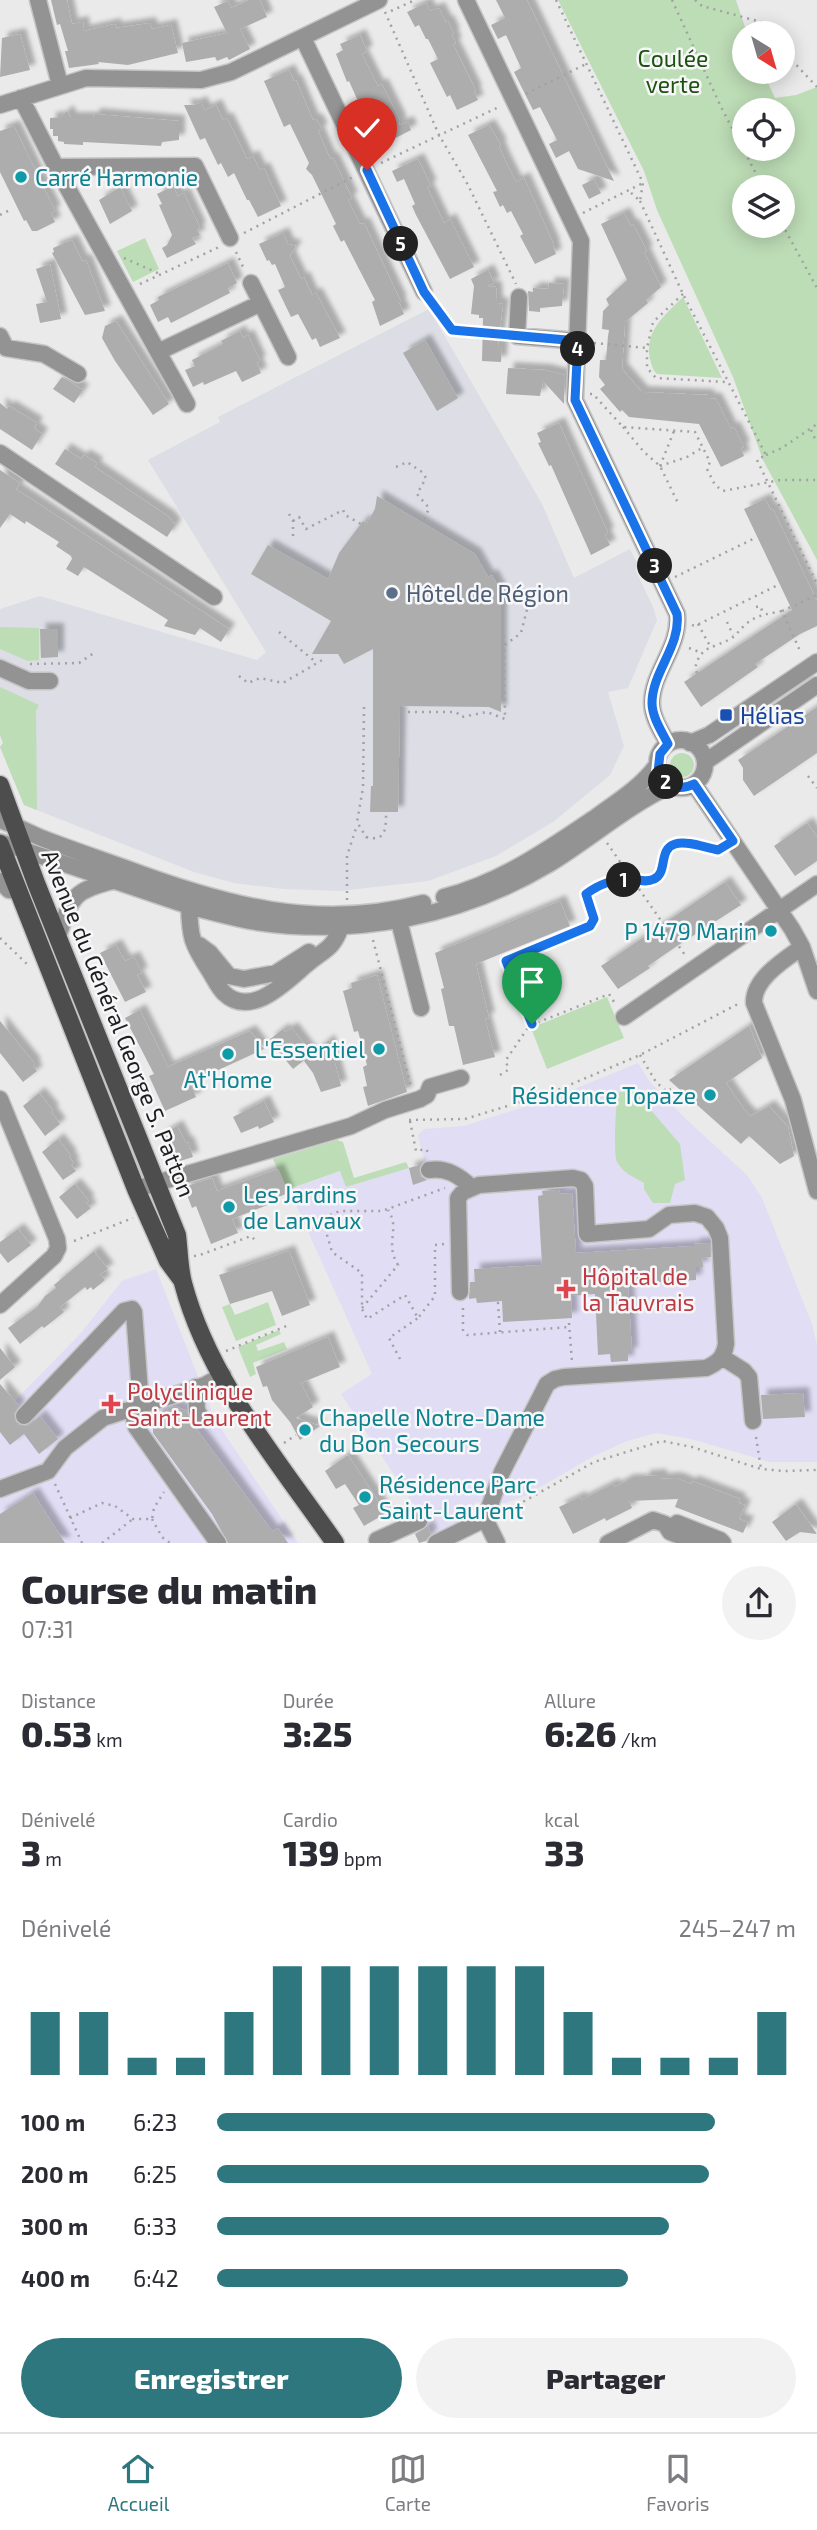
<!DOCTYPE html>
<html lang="fr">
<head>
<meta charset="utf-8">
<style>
  :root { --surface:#fff; --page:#f2f2f3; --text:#2b2b33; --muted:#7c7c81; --line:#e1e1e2; --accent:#2e777f }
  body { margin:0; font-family:"Exo 2",sans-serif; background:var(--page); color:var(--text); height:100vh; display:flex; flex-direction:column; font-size:26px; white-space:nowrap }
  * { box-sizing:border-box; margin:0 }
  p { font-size:23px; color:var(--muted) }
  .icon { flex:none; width:38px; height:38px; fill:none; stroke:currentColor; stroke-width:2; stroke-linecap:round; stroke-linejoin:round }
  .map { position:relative; height:1543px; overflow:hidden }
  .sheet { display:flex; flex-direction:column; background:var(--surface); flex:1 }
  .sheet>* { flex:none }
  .needle { width:46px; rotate:143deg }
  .fabs { position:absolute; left:732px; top:21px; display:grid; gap:14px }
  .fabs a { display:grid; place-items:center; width:63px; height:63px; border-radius:50%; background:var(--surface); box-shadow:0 4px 18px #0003; font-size:35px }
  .pin { position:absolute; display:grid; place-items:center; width:60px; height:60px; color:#fff; margin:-72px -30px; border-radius:50% 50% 50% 0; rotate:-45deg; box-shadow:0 0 7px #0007 }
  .pin .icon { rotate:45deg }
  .km { position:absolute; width:35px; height:35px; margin:-18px; border-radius:50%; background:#222; color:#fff; font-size:19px; line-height:35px; text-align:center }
  .round { display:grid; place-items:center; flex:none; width:74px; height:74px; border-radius:37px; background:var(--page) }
  .head { display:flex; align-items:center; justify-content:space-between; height:119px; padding:0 21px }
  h1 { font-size:38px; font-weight:800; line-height:52px }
  .stats { display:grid; grid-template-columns:repeat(3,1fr); gap:10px; height:119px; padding:7px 21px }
  .stats div { display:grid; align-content:center }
  .stats b { font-size:35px; font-weight:800 }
  .stats small { font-size:19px; font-weight:400 }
  .stats p { font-size:19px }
  .chart { height:196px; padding:14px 21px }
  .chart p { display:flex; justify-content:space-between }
  .chart svg { width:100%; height:126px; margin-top:7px; stroke:var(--accent); stroke-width:6 }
  .cta { display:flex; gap:14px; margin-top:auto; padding:14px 21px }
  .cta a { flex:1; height:80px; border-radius:42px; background:var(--accent); color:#fff; font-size:28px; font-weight:800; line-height:80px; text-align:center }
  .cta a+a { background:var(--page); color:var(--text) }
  ul { padding:0 21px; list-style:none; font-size:23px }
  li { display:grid; grid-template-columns:112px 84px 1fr; align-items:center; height:52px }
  li i { height:18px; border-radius:9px; background:var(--accent) }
  .tabs { display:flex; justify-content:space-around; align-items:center; height:98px; border-top:2px solid var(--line); background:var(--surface); font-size:19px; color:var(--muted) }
  .tabs a { display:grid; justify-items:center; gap:4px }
  .tabs .active { color:var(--accent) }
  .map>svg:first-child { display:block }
</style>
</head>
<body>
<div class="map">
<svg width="817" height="1543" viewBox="0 0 817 1543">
  <defs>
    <filter id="shadow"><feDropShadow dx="6" dy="-6" stdDeviation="2" flood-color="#0004"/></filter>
  </defs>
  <rect width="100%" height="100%" fill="#eaeaeb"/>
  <path fill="#dcdde5" d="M429 309 542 504 574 578 630 549 639 567 635 569 653 607 657 620 628 688 608 692 624 746 610 775 553 822 496 856 428 881 340 891 284 889 234 883 194 872 24 805 0 747 3 743 0 735V609L40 596 257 660 266 652 148 460 220 422 218 417Z"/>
  <path fill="#e0ddf4" d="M638 1063 650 1082 689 1122 747 1175 762 1198 812 1324 817 1345V1462H770L691 1439 656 1433 627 1441 592 1457 525 1496 506 1503 476 1502 462 1523 433 1538 427 1525 341 1394 372 1374 289 1189 341 1171 346 1187 425 1163 418 1135 424 1129 464 1126 555 1097Z
    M156 1269 215 1420 298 1543H0V1416L80 1334 122 1281Z"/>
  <path fill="#bdddb6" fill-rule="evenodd" d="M558 0H736L747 33H744V72H763L775 98 796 95 817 87V560L763 460 733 377 657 210 644 171ZM782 110V149H744V110ZM782 187V226H744V187Z
    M145 238 159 269 133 282 117 251Z
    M683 297 722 378 657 374C652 369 652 366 650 359 644 331 665 315 683 297Z
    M0 627 39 628V660L28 661 0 649Z
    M0 687 39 705 36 711 37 810 24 805 0 747 3 743 0 735Z
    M670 765a12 12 0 1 1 24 0a12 12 0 1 1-24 0Z
    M607 997 624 1038 547 1069 531 1028Z
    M631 1087 680 1144 685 1180 675 1184 670 1203H653L644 1189V1183C634 1177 623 1173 617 1162 613 1153 616 1104 618 1093Z
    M337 1140 343 1142 354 1178 406 1162 409 1168 346 1187 340 1171 289 1189 288 1193 273 1159Z
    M268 1302 276 1325 236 1341 222 1307 230 1304 235 1315Z
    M279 1330 281 1334 256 1345 258 1351 284 1342 287 1349 253 1363 256 1374 250 1377 238 1347Z"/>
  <path fill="#adadae" filter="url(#shadow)" d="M51 0H67L72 24 83 22 84 31 115 24 116 28 150 23 152 29 171 25 178 53 128 65 98 62 99 64 69 68 65 51H68L60 24 57 25Z
    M249 0H260L267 17 240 29 250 49 229 60 227 57 217 61 215 57 186 62 182 43 227 33 214 7 228 1 231 8Z
    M496 0H527L614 181 578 169 569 151 556 158 549 144 557 140 540 107 533 110 514 72 521 68 506 35 498 39 491 25 505 18Z
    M426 3 430 11 439 8 446 22 448 21 454 34 452 35 456 43 453 44 476 91 474 92 478 100 457 110 450 95 447 97 430 63 438 59 428 39H426L419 25 415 27 407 12Z
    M20 34 30 70 0 77 2 38Z
    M360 35 367 51 362 54 378 86 382 84 400 120 399 125 408 122 411 130 380 146 363 107 361 108 349 81 347 82 336 54 343 50 340 44Z
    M289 70 294 81 296 80 313 120 316 119 322 129 318 131 328 154 331 159 333 158 352 198 348 200 360 224 364 223 401 302H399L404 314 380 326 372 302 375 300 344 240 341 242 333 226 336 224 312 175 306 169 309 163 290 124 284 127 264 81Z
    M201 102 205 110 216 105 223 120 227 118 247 159 253 156 260 170 264 168 281 206 258 217 249 200H247L234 173 228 177 221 163 218 165 205 138 200 140 184 105H194Z
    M67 111 71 118H93L94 114 179 121V140L162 142 161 146 83 142V145L64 144V142L58 141V136H53V129H50V118L61 117Z
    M489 125 501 145 499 146 505 160 516 182 524 178 554 245 553 246 556 254 535 264 520 236 523 234 511 211 507 213 503 205 500 207 493 192 497 191 468 135Z
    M14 126 55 211 51 213 55 222 37 231H32L26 220 24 221 0 172V131Z
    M418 159 431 186 427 187 444 223 450 219 474 267 450 279 416 215 412 206 415 204 404 179 397 182 392 171Z
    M594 179 601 193 589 199 582 185Z
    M173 186 178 196 184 193 200 228 197 230 200 235 192 238 196 244 167 258 162 248 167 245 172 235 159 205 162 204 157 194Z
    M120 187 132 211 110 224 99 200Z
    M624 213 631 226 633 224 647 251 644 252 661 287 646 300 648 303 625 322 622 369 642 392 708 395V398L716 399 731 429 734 427 744 447 741 448 744 456 721 467 699 424 629 417 622 410 620 412 600 389 605 385 599 377 600 360H606L608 336 609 330 602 329 603 311 609 305 606 299 627 280 601 224Z
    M283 233 288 244 296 246 290 256 301 279 304 277 312 295 316 293 340 338 320 347 316 338 312 340 298 314 291 317 278 290 285 287 275 264 272 265 269 260 267 261 259 244Z
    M72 240 82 261 86 260 105 311 85 315 52 253 54 252 53 248Z
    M228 263 237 283 228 288 230 293 171 323 168 317 158 322 150 305 159 300 158 297Z
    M50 264 61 319 40 323 36 304 47 302 36 269Z
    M488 270 494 283 487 286 496 287 497 303 503 304 498 345H502L501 362 482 361 483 318H479V315L471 314 474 286 471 279Z
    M549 283 564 284 562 306 540 308V312L529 311 528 291 533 292V288L548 289Z
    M116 321 169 404 153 415 115 361 102 338 105 326Z
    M240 331 243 338 248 335 260 361 257 363 261 373 242 382 236 371 204 385 203 382 193 387 185 370 195 366 192 360 223 344 221 341Z
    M425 340 458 398 437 411 403 353Z
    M508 368 545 370 565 375 564 404 543 381 540 396 506 394Z
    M62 377 83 390 74 403 53 389Z
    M0 403 7 409 9 406 37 423 34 428 42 434 32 450 0 429Z
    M559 423 608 533 605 535 610 545 591 555 551 465 549 466 538 443 541 442 537 433Z
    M65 449 81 459 84 455 97 463 95 467 169 517 175 525 167 537 55 464Z
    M0 470 20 483 16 489 229 629 221 642 200 628 195 635 164 626 168 620 84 567 78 576 66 569 72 559 71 556 56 546 59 542 26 521 25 524 10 514 0 528Z
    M377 496 475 554 488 577 492 575 499 588 501 599V712L489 707 400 706 398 812H370L371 786H373V649L344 664 338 654H312L331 621 251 574 268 545 328 579 339 553 363 521 367 523 375 509Z
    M765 499 771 510 773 509 817 601V626L800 634 755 664 758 667 701 707 684 682 792 610 744 509Z
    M40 629H58V657L41 658Z
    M817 707V753L754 796 743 780V768L738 760Z
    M807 823 817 837V861L795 876 774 846Z
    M725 882 741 905 677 946 648 966 650 968 618 989 601 966Z
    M560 901 570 926 476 964 489 1018 485 1019 495 1057 463 1065 454 1026H449L441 989 444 988 435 953Z
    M116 945 125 961 134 957 142 973 137 975 146 992 125 1002 100 953Z
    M377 975 407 1092 368 1106 363 1087 367 1086 363 1067 367 1065 358 1031 354 1032 343 991 352 988 351 983Z
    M140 1010 168 1067 250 1031 264 1049 190 1083 196 1097 165 1111 149 1076 154 1074 125 1018Z
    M0 1021 35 1064 33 1066 37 1071 23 1082 0 1053Z
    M749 1026 762 1058 726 1083 744 1109 751 1116 769 1106 788 1127 794 1156 780 1164 749 1136 741 1144 669 1080Z
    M292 1028 312 1054 293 1069 269 1040 283 1029 285 1032Z
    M329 1040 341 1086 321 1092 313 1073 304 1061Z
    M39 1093 53 1110 51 1112 60 1124 45 1136 23 1106Z
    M264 1101 274 1122 259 1129 258 1126 241 1133 233 1117Z
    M177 1126 186 1143 188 1142 193 1157 177 1162 163 1134Z
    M58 1139 71 1156 69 1157 74 1163 71 1165 76 1171 63 1180 42 1152Z
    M420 1165V1176L427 1180 413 1185 409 1168Z
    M278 1169 288 1193 269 1201 270 1204 232 1219 238 1233 211 1244 196 1206 192 1208 184 1187 212 1178 217 1191Z
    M75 1184 89 1201 86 1203 91 1208 77 1219 59 1197Z
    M559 1190 560 1194 572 1193 576 1253 694 1246V1244L710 1243 711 1257 702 1258 703 1267H696V1280L628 1284 632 1353H628V1361L611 1362 610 1354 598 1355 595 1294 571 1296 572 1318 503 1322 502 1301 477 1303 476 1298 469 1299 470 1282H475L474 1269 542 1265 538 1196 543 1195 542 1191Z
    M18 1229 31 1245 8 1263 0 1253V1242Z
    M94 1251 108 1269 100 1274 105 1280 93 1290 91 1287 87 1290 85 1287 60 1307 64 1312 44 1328 42 1326 20 1344 8 1328 37 1307 45 1296 56 1288 54 1285Z
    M289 1251 310 1305 282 1316 272 1291 230 1304 219 1275Z
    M328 1337 340 1367 301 1383 313 1407 296 1418 320 1426 300 1440 290 1422 272 1400 267 1386 263 1387 256 1367Z
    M0 1348 15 1367 0 1380Z
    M0 1384 19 1406 14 1414 17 1424 28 1426 40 1416 58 1439 39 1454 24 1434 10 1445 0 1432Z
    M803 1393 805 1417 763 1419 761 1395Z
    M174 1406 186 1410 192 1423 272 1531 278 1528 288 1543H228L212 1514 153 1433V1422L158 1413Z
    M348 1455 386 1513 364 1526 353 1508 359 1505 345 1484 336 1489 325 1471Z
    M661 1475V1479L676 1478 691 1484 692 1481 740 1499 739 1503 745 1505 739 1519 748 1522 743 1533 675 1507 678 1499 629 1501 632 1508 606 1521 605 1518 573 1534 559 1507 580 1497 581 1500 613 1484 615 1487 628 1480H644V1476Z
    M33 1493 65 1543H0V1514Z
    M796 1504 817 1534 800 1532 786 1541 772 1522Z
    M428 1526 431 1534 426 1541 419 1543 415 1534Z"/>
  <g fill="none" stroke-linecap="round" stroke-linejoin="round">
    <g stroke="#c5c5c6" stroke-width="19">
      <path id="minor" d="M38 0 60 85
        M466 0 581 241 575 400 677 614C681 646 652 672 652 703 652 718 662 732 668 744
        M303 38 424 292
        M21 98 56 167 158 352 261 303 288 357
        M0 105 86 78 201 80 231 72 379 0
        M56 167 195 166 230 238
        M251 283 261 303
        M519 297 517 336 578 341
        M0 336 6 348 44 354 78 374
        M158 352 187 404
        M0 453 214 597
        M0 668 29 681H50
        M657 764a24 24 0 1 1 48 0a24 24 0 1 1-48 0Z
        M690 743 709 735 817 662
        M705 762 817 685
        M694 784 792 929 802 947 817 991
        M0 820C14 825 26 831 39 837 67 848 97 858 125 868 224 905 317 931 423 903
        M0 842 189 906C211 912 234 918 256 922 357 937 462 916 549 864 590 839 627 806 670 786
        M0 881 9 890 19 891
        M444 897C500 883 549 849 596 817 618 801 641 787 657 765
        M189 906C190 938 192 944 209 970 214 978 218 987 224 993 251 1019 286 982 306 965 324 949 332 951 341 927
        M399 921 421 1008
        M58 936C72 897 72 891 113 881
        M199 945 210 953 229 976 244 979 276 973 309 952
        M802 947C784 960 753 979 754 1003L793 1100 817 1191
        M624 1017 817 884
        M0 1099 57 1239 58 1248 54 1256 0 1305
        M429 1170C446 1167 459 1175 471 1187
        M136 1189 351 1126 385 1110 420 1099 427 1095 430 1087 461 1078
        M460 1292 458 1198 463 1192 479 1185 573 1178 581 1180 585 1186 587 1234 649 1229 669 1215 695 1213 707 1217 716 1228 720 1238 726 1344C724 1357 718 1363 706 1368L564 1377 555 1379 547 1384 502 1472 485 1519
        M722 1357 744 1371 749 1377 753 1421
        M196 1387 197 1411 201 1417
        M24 1416 124 1311 132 1309 134 1312 140 1392 132 1410 136 1427 218 1543
        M0 1489 48 1471 65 1448 103 1418 205 1385 223 1375
        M677 1523 720 1540 723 1543
        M379 1543 377 1540 419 1521
        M436 1543 485 1519 497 1543
        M608 1543 653 1520 665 1524 670 1532 698 1543"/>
    </g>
    <g stroke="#c5c5c6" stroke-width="21">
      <path id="major" d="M0 785 36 883 177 1235C179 1251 179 1268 183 1283 209 1381 279 1462 335 1543
        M0 844 136 1189 168 1261 182 1280"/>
    </g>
    <path stroke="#a2a2a3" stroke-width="2.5" stroke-dasharray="2 5" stroke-linecap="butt" d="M556 0 643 183 640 201 628 190
      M672 0 721 107 763 187
      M695 0 702 6 765 23
      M391 11 415 0
      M385 12 439 135 468 185 516 284
      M787 55 817 87
      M526 94 586 64
      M381 163 501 106
      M640 201 683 294 766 455 757 460 817 584
      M583 213 643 183
      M0 215 10 210
      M782 224 817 288
      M244 233 353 177
      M236 252 245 271
      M124 258 160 274
      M140 284 219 247
      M683 294 653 322 647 348V368L656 378 726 382
      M432 304 452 330 503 335
      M594 343 647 348
      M590 394H593L623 427 695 432 710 462 707 469 715 485 723 491 780 480H817
      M623 427 644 452 660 466 678 503
      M811 430 817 443
      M766 455 782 448 817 424
      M660 466 687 457 702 448
      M660 466 674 431
      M396 467 407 462 422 472 426 478 417 494 429 508 423 523
      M289 514 293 521V540
      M293 521 299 517 306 529 343 510 345 515 361 524
      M675 577 755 538
      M756 607 760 606 764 615
      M782 611 817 595
      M727 622 733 635
      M698 624 710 646
      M692 625 695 626 778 585
      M279 632 317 663
      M505 645 521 633 531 594
      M689 648 702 653
      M30 664 79 663 94 653
      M697 673 695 669C700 645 713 649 730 639 736 636 740 629 746 624 756 615 768 614 782 611L801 653
      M239 676 248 683 260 678 283 683 324 659
      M364 707 363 788 357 822 366 837C385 842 386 830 386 815
      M408 712H456L462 717 487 712 505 719 504 633
      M808 776 817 788
      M607 843 685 955
      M347 900V856L357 825
      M0 938 28 965
      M373 940 411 1087
      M533 1027 506 961 590 926 595 919 586 894C598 885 617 877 632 879 640 880 646 883 654 880 668 873 658 849 675 844 687 840 706 848 718 851
      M640 1055 656 1082 666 1091 671 1089
      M500 1075 508 1070 506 1060 529 1026 609 994 616 1005
      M409 1120 465 1119 553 1092 640 1055 738 1004
      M410 1121 416 1151 426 1149 429 1154
      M74 1241 133 1218
      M444 1244 435 1245V1296L418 1318 405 1295 367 1319 362 1309V1273L332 1252 322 1218 340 1211H382L445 1188
      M194 1256 200 1255 251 1236 256 1241
      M362 1308 398 1265C384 1243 401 1229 388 1210
      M463 1308V1330L467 1335 569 1327
      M569 1323 572 1362
      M500 1332 498 1303H502
      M226 1351 289 1325
      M400 1359 389 1338 418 1318
      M756 1437 761 1469
      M284 1443 296 1435
      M55 1484 82 1543
      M505 1512 594 1462 662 1441 692 1447 761 1469 784 1471 817 1470
      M70 1518 102 1503 115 1506 133 1519H152L154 1508 164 1492
      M152 1519 162 1537 170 1543
      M102 1543 133 1519"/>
    <use href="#minor" stroke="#939393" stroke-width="16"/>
    <use href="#major" stroke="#4c4d4c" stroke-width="18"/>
  </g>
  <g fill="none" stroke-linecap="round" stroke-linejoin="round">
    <g stroke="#fff" stroke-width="14">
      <path id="route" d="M367 170 424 292 452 330 578 341 575 400 677 614C681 646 652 672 652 703 652 717 662 732 668 744L660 754 658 772C666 786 678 792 694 784L733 841 718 850C706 848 687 840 675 844 658 849 668 873 654 879 646 883 640 880 632 879 617 877 598 885 586 894L594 919 590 926 506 961 532 1024"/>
    </g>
    <use href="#route" stroke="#1a73e8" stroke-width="9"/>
  </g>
  <g fill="#0f9aa8" stroke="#f7f7f9" stroke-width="2.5">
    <circle cx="21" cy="177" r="7"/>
    <circle cx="771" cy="931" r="7"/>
    <circle cx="379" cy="1049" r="7"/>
    <circle cx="228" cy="1054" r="7"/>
    <circle cx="710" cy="1095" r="7"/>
    <circle cx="229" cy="1207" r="7"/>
    <circle cx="305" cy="1430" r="7"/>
    <circle cx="365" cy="1497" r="7"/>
  </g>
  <circle fill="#5c6f8a" stroke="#f7f7f9" stroke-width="2.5" cx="392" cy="593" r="7"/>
  <rect fill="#1a4fb4" stroke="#f7f7f9" stroke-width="2.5" x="719" y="708" width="14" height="14" rx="3.5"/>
  <g fill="#e0444e" stroke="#f7f7f9" stroke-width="2.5">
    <path d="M562.5 1278.5h7v7h7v7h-7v7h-7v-7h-7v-7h7z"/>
    <path d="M107.5 1393.5h7v7h7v7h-7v7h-7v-7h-7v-7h7z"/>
  </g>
  <g text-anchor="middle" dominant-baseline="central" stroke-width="5" stroke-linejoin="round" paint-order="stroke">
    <g font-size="23" fill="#1c520e" stroke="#f7f7f9">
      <text x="673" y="58">Coulée<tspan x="673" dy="26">verte</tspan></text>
    </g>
    <g font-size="23" fill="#0d838f" stroke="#f7f7f9" text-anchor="start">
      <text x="35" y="177">Carré Harmonie</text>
      <text x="757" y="931" text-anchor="end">P 1479 Marin</text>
      <text x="365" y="1049" text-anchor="end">L'Essentiel</text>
      <text x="228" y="1079" text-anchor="middle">At'Home</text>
      <text x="696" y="1095" text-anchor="end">Résidence Topaze</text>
      <text x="243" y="1194">Les Jardins<tspan x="243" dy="26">de Lanvaux</tspan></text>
      <text x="319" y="1417">Chapelle Notre-Dame<tspan x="319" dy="26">du Bon Secours</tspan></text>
      <text x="379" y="1484">Résidence Parc<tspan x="379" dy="26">Saint-Laurent</tspan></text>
    </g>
    <g font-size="23" fill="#4e5e75" stroke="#f7f7f9" text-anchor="start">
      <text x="406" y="593">Hôtel de Région</text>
    </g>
    <g font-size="23" fill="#164399" stroke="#f7f7f9" text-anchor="start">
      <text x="740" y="715">Hélias</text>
    </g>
    <g font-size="23" fill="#1e1e1f" stroke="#f7f7f9">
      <text transform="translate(119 1023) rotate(68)">Avenue du Général George S. Patton</text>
    </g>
    <g font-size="23" fill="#be3a42" stroke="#f7f7f9" text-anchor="start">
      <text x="582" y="1276">Hôpital de<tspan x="582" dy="26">la Tauvrais</tspan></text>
      <text x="127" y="1391">Polyclinique<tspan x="127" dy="26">Saint-Laurent</tspan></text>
    </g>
  </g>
</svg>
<div class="fabs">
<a><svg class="needle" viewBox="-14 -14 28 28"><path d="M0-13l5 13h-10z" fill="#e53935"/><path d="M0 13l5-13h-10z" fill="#7c7c81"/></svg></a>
<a><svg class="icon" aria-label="locate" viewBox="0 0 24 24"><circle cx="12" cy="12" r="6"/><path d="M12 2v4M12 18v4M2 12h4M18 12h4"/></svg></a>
<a><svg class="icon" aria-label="layers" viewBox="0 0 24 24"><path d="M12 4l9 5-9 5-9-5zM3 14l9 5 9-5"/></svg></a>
</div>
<div class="pin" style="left:532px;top:1024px;background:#1e9e55"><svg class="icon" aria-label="arrive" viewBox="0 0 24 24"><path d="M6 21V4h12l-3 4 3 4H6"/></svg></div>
<div class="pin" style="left:367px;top:170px;background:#d93025"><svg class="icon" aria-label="check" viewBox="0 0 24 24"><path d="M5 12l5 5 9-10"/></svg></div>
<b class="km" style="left:624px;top:880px">1</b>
<b class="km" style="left:666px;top:782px">2</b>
<b class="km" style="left:655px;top:566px">3</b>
<b class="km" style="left:578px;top:349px">4</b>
<b class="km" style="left:401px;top:244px">5</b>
</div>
<section class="sheet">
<div class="head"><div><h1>Course du matin</h1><p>07:31</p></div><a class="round"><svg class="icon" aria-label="share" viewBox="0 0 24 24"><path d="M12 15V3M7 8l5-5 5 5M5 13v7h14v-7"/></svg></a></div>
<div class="stats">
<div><p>Distance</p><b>0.53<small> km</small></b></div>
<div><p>Durée</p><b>3:25</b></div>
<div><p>Allure</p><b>6:26<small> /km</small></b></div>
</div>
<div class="stats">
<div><p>Dénivelé</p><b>3<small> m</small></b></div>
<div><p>Cardio</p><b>139<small> bpm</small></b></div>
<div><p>kcal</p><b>33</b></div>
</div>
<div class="chart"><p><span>Dénivelé</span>245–247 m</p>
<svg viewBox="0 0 160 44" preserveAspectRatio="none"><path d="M5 44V22M15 44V22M25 44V38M35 44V38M45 44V22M55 44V6M65 44V6M75 44V6M85 44V6M95 44V6M105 44V6M115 44V22M125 44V38M135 44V38M145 44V38M155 44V22"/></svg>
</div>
<ul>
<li><b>100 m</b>6:23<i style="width:86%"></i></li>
<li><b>200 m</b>6:25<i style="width:85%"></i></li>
<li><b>300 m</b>6:33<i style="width:78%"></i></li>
<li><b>400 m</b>6:42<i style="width:71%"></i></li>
</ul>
<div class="cta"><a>Enregistrer</a><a>Partager</a></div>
</section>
<nav class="tabs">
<a class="active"><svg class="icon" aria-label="home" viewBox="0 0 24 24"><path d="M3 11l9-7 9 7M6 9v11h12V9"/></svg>Accueil</a>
<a><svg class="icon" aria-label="map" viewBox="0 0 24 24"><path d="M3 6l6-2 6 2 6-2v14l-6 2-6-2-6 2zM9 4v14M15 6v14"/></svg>Carte</a>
<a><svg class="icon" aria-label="saved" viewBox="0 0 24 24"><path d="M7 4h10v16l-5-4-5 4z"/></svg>Favoris</a>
</nav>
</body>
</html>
